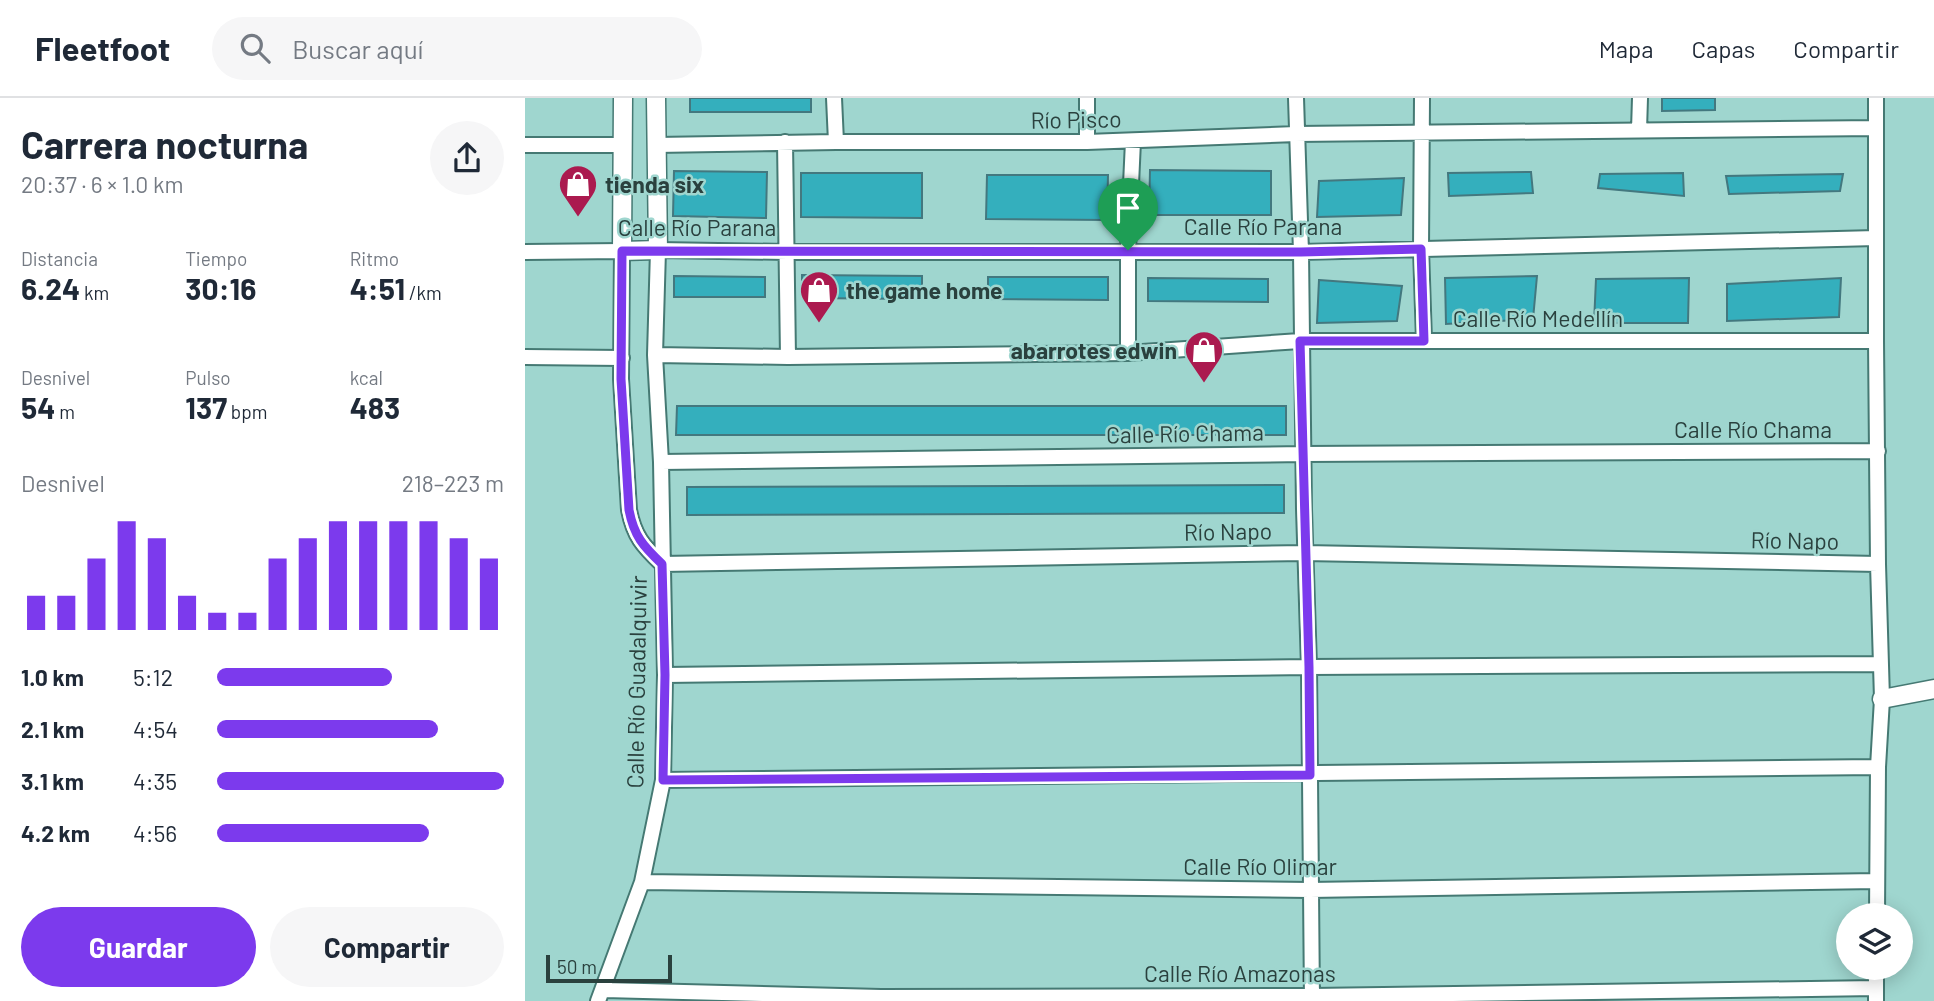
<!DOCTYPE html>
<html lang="es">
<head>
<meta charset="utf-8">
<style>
  :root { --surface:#fff; --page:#f6f6f7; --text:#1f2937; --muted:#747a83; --line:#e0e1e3; --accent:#7c3aed }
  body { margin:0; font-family:Barlow,sans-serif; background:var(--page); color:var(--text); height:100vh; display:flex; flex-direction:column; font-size:26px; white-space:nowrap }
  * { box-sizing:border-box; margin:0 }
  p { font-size:23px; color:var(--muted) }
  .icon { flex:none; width:38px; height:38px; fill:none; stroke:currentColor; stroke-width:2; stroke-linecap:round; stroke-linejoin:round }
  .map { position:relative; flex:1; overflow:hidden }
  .sheet { display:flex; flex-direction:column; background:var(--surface); width:525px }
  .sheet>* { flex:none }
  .tools { position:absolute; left:1311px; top:805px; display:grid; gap:14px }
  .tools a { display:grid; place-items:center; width:77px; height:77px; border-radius:50%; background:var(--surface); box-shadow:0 4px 18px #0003; font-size:35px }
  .scale { position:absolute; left:21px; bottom:18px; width:126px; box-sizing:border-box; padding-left:7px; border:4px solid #2a413e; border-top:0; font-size:19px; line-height:24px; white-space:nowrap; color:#2a413e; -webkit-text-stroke:5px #9fd6cf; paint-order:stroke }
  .pin { position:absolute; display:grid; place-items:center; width:60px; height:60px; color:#fff; margin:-72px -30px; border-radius:50% 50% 50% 0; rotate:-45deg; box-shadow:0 0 7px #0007 }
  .pin .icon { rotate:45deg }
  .round { display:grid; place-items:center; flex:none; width:74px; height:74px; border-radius:37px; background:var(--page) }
  .overview { display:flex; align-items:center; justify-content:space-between; height:119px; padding:0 21px }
  h1 { font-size:38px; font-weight:700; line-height:52px }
  .metrics { display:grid; grid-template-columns:repeat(3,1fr); gap:10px; height:119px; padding:7px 21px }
  .metrics div { display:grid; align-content:center }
  .metrics b { font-size:30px; font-weight:700 }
  .metrics small { font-size:19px; font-weight:400 }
  .metrics p { font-size:19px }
  .chart { height:196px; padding:14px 21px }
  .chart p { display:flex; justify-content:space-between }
  .chart svg { width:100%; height:126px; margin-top:7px; stroke:var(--accent); stroke-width:6 }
  .primary-button { display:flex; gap:14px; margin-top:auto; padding:14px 21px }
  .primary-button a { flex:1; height:80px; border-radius:42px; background:var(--accent); color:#fff; font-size:28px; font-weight:700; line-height:80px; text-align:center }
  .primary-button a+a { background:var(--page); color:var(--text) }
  ul { padding:0 21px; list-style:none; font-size:23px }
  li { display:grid; grid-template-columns:112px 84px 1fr; align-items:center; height:52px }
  li i { height:18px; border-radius:9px; background:var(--accent) }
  header { display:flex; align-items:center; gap:42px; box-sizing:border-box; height:98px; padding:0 35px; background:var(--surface); border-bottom:2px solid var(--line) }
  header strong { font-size:33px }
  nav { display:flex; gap:38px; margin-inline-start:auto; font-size:24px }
  .search { width:490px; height:63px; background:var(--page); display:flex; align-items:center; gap:18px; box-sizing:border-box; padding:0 24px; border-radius:38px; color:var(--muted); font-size:26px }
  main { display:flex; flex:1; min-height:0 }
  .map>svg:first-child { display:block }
</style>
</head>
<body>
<header>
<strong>Fleetfoot</strong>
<div class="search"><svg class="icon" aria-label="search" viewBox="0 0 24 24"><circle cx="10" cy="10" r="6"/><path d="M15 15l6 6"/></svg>Buscar aquí</div>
<nav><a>Mapa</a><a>Capas</a><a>Compartir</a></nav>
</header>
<main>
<section class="sheet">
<div class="overview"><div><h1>Carrera nocturna</h1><p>20:37 · 6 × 1.0 km</p></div><a class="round"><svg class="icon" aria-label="share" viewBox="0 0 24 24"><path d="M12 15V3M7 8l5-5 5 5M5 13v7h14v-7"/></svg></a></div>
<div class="metrics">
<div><p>Distancia</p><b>6.24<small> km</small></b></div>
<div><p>Tiempo</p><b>30:16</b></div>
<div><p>Ritmo</p><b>4:51<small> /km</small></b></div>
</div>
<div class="metrics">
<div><p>Desnivel</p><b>54<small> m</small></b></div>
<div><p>Pulso</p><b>137<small> bpm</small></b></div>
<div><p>kcal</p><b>483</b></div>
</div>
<div class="chart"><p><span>Desnivel</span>218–223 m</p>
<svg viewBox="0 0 160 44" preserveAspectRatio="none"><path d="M5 44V32M15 44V32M25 44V19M35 44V6M45 44V12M55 44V32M65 44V38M75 44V38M85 44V19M95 44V12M105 44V6M115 44V6M125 44V6M135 44V6M145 44V12M155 44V19"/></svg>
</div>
<ul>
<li><b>1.0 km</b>5:12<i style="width:61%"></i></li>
<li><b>2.1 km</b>4:54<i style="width:77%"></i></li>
<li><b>3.1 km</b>4:35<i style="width:100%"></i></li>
<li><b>4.2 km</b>4:56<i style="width:74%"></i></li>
</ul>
<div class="primary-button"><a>Guardar</a><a>Compartir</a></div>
</section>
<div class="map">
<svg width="1409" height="903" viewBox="0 0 1409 903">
  <rect width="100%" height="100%" fill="#9fd6cf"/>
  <path fill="#34afbd" stroke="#43787f" stroke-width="2" d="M165 0H286V14H165Z
    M1137 0H1190V12L1137 13Z
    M625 72 746 73V117H624Z
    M149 73 242 74 241 120 148 118Z
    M1006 74 1008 95 924 98 923 75Z
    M276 75H397V120L276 119Z
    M1158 75 1159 98 1073 90 1075 76Z
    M1318 76 1315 93 1204 96 1201 78Z
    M462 77H583L582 122 461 121Z
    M879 80 876 117 792 119 794 83Z
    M277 177 397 178V201L277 200Z
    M149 178 240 179V199H149Z
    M1012 178 1008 221 921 226 920 180Z
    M463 179H583V202L463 201Z
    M623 180 743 181V204L623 203Z
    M1164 180 1163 225H1069L1071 181Z
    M1316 180 1314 219 1202 223V186Z
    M794 182 877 188 872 223 792 225Z
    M152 308H761V337H151Z
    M759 387V415L162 417V389Z"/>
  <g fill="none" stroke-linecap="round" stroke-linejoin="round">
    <g stroke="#457973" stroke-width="18">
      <path id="minor" d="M309 0 311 44
        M562 0V44
        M771 0 776 154 779 411 784 569 787 903
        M897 0 896 151 899 243
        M1351 0V243L1353 466 1357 601 1353 669 1352 817
        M1114 32 1115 0
        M260 44 263 259
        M0 47H98
        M131 47 311 44H562L771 36 1351 30
        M0 154 97 153 96 281 104 412C109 438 118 448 137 466L780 455 1353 466
        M603 255V152L608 43
        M130 257 263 259 603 255 775 243H1351
        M0 259 97 260
        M136 364 779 356 1353 353
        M140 577 784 569 1355 566
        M138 682 1353 669
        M117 784 785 792 1352 783
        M79 892 356 899 787 898 1351 890
        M73 903 117 784 138 682 140 577 136 364 130 257 133 152 262 154H776L1351 140
        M1351 903V870"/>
    </g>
    <g stroke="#457973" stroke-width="21">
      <path id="tertiary" d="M98 0 97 153 133 152 131 0
        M1357 601 1409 591"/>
    </g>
    <use href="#minor" stroke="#fff" stroke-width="14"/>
    <use href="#tertiary" stroke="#fff" stroke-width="18"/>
  </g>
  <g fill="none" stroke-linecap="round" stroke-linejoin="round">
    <g stroke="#fff" stroke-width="14">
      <path id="route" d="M896 151 899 243H775L784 569 785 677 138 682 140 577 137 466C118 448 109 438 104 412L96 281 97 153 776 154Z"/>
    </g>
    <use href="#route" stroke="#7c3aed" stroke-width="9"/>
  </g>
  <defs>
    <g id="shop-pin" transform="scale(2.0125)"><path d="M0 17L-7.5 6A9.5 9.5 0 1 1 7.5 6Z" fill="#ab1a4f" stroke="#9fd6cf"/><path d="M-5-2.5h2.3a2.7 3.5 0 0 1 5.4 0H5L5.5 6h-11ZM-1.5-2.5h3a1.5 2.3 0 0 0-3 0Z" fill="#fff"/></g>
  </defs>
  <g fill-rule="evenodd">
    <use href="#shop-pin" x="53" y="86"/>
    <use href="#shop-pin" x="294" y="192"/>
    <use href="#shop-pin" x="679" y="252"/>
  </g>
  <g text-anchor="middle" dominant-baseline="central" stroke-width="5" stroke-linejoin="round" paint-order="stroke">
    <g font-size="23" fill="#2a413e" stroke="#9fd6cf">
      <text transform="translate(551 21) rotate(-1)">Río Pisco</text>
      <text x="738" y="128">Calle Río Parana</text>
      <text x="172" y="129">Calle Río Parana</text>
      <text x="1013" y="220">Calle Río Medellín</text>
      <text x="1228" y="331">Calle Río Chama</text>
      <text transform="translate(660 335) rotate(-1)">Calle Río Chama</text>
      <text transform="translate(703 433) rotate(-1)">Río Napo</text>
      <text transform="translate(1270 442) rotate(1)">Río Napo</text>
      <text transform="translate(111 584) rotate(-89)">Calle Río Guadalquivir</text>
      <text x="735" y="768">Calle Río Olimar</text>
      <text x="715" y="875">Calle Río Amazonas</text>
    </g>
    <g font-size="23" font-weight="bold" fill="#2a413e" stroke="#9fd6cf" text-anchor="start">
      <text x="80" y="86">tienda six</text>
      <text x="321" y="192">the game home</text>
      <text x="652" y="252" text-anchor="end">abarrotes edwin</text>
    </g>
  </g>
</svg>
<div class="tools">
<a><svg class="icon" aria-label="layers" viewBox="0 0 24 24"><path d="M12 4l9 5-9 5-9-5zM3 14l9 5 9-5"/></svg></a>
</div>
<div class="scale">50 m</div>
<div class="pin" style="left:603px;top:152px;background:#1e9e55"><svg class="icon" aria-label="arrive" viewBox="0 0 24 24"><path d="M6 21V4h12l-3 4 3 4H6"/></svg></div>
</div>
</main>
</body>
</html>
